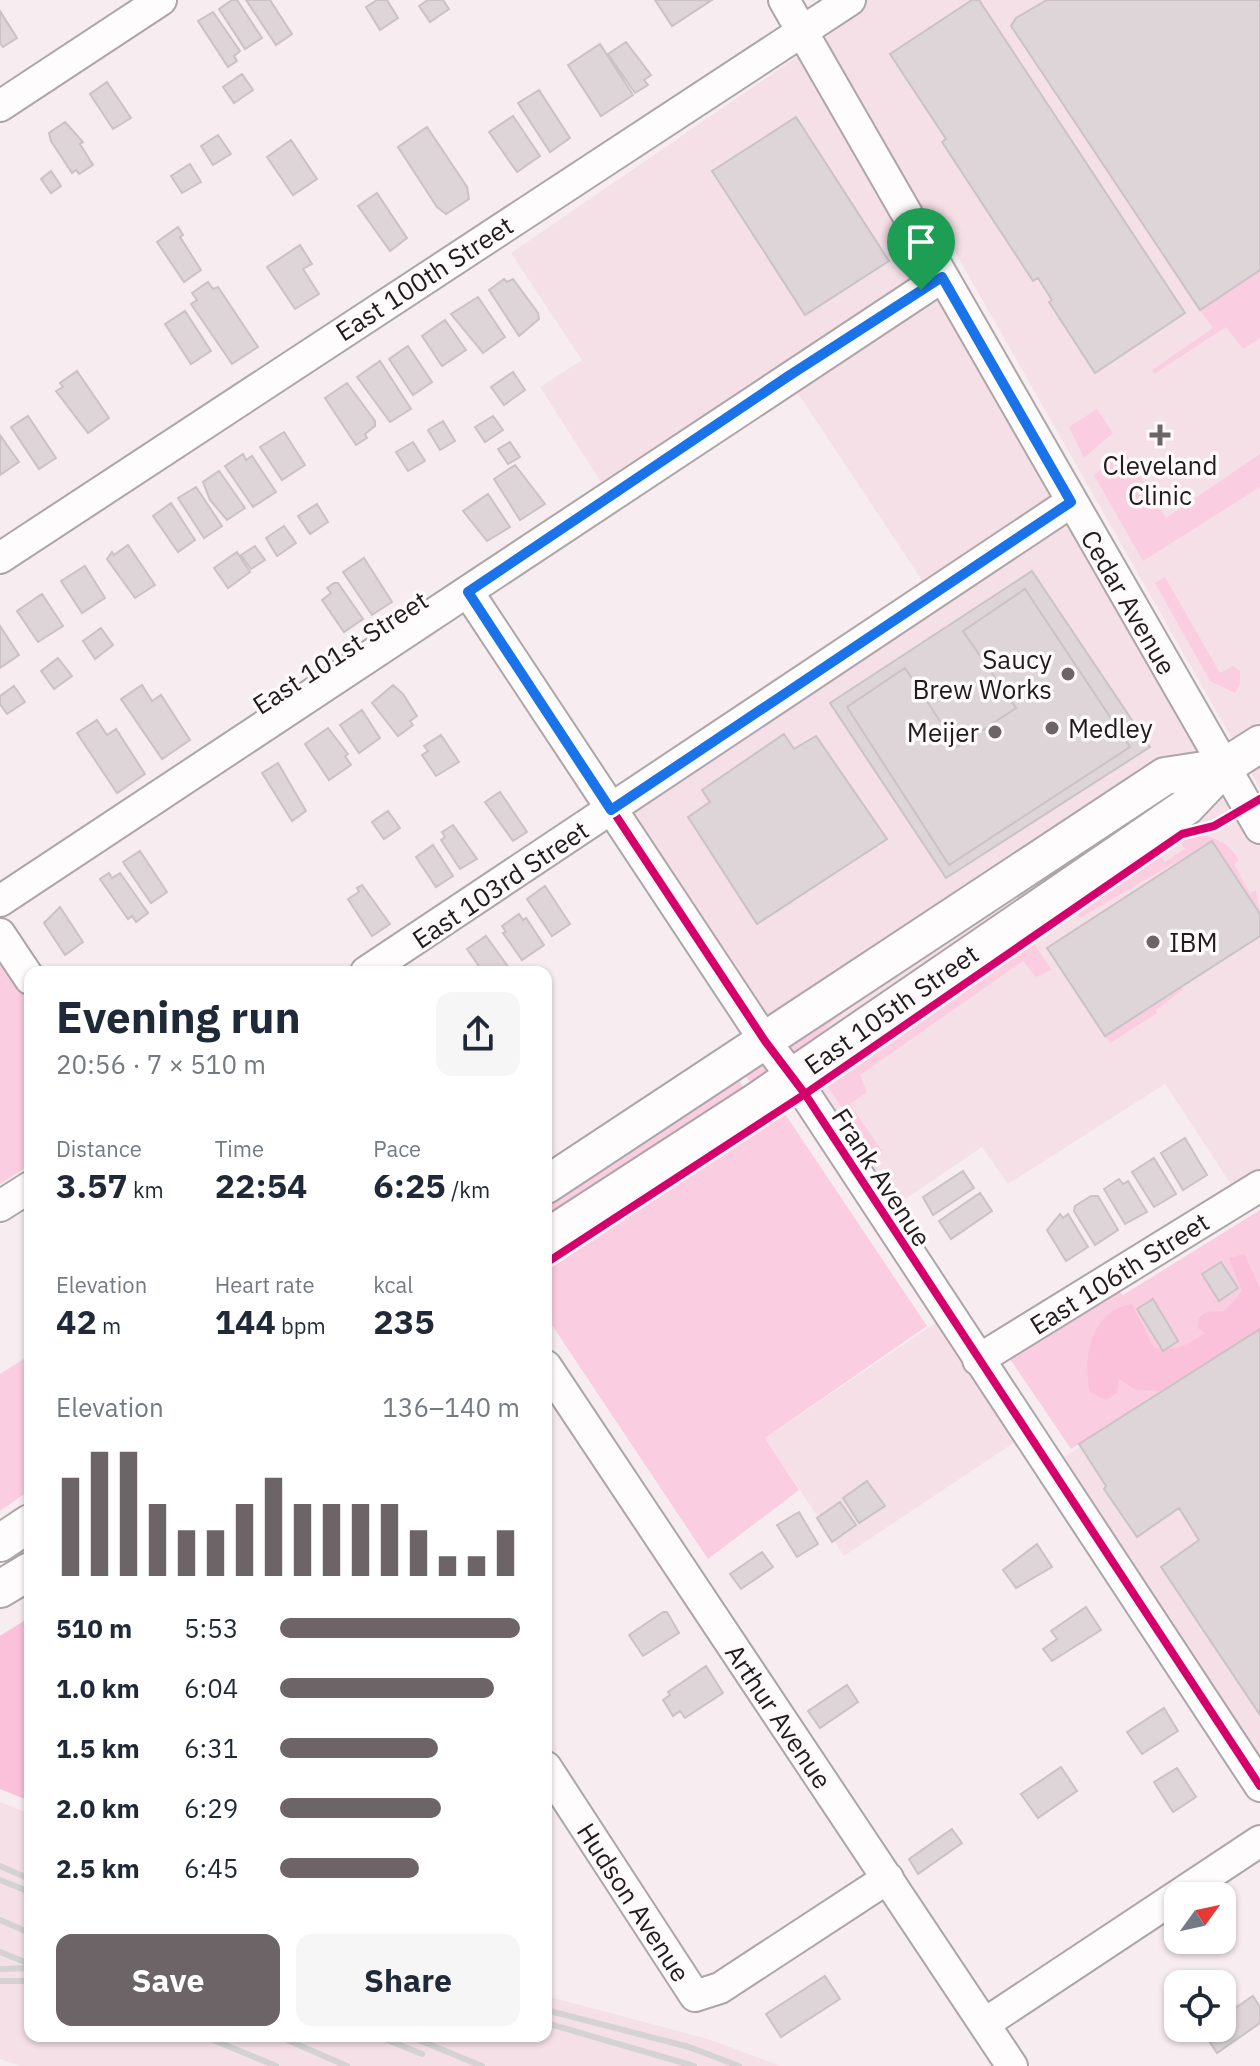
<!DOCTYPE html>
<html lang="en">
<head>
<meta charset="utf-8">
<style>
  :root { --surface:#fff; --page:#f6f6f7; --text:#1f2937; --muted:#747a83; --accent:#6d6468 }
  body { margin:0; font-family:"IBM Plex Sans",sans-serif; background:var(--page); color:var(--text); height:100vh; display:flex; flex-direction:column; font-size:30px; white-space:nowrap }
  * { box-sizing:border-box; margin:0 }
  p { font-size:26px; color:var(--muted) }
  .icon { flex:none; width:44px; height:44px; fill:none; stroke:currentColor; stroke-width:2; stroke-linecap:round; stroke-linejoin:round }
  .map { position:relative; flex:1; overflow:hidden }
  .details { position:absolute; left:24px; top:966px; width:528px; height:1076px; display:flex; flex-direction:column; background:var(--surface); border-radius:16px; box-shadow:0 2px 6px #0004 }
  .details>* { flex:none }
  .needle { width:52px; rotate:57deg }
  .buttons { position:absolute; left:1164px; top:1882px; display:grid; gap:16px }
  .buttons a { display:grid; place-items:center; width:72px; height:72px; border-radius:16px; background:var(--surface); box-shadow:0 2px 6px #0004; font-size:40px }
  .pin { position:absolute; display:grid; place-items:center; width:68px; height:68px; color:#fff; margin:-82px -34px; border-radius:50% 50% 50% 0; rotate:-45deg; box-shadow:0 0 8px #0007 }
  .pin .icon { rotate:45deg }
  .round { display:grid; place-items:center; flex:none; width:84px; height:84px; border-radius:16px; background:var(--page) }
  .overview { display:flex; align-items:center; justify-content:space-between; height:136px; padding:0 32px }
  h1 { font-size:44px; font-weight:700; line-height:60px }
  .figures { display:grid; grid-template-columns:repeat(3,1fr); gap:12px; height:136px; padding:8px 32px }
  .figures div { display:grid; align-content:center }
  .figures b { font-size:34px; font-weight:700 }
  .figures small { font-size:22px; font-weight:400 }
  .figures p { font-size:22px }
  .chart { height:224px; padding:16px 32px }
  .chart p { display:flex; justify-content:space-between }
  .chart svg { width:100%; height:144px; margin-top:8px; stroke:var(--accent); stroke-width:6 }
  .action { display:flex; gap:16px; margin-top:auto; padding:16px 32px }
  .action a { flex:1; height:92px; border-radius:16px; background:var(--accent); color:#fff; font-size:32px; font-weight:700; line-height:92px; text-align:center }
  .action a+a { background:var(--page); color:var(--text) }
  ul { padding:0 32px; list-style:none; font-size:26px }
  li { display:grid; grid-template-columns:128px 96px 1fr; align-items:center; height:60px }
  li i { height:20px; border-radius:10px; background:var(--accent) }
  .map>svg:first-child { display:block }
</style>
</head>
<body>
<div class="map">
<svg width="1260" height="2066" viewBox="0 0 1260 2066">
  <rect width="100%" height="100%" fill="#f7ecf0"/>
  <path fill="#f5e0e8" d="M823 0H1260V788L954 250 601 482 540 387 582 360 511 253 839 28Z
    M942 277 1260 828V1186L1240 1198 1165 1084 1008 1184 982 1147 883 1214 625 815 937 603 787 377Z
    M949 1314 1027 1434 844 1556 765 1438Z
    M1260 1338V1786L1049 1466Z
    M0 1802 30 1814V2036H546V1996L708 2039 781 2066H21L0 2059Z"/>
  <path fill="#fbcde0" d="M1260 270V338L1243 349 1226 327 1154 374 1152 370 1213 328 1200 310Z
    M1097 409 1113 433 1084 458 1069 427Z
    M1124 450 1166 518 1260 454V487L1143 561 1094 475Z
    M1165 577 1220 673 1233 666 1240 671V684L1235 693 1210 681 1155 583Z
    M1052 829 1053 835 761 1028 753 1023Z
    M1194 834C1215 836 1229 843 1239 860L1234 864 1250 893 1256 890 1260 914 1212 841 1080 918 1077 913 1160 855 1165 862 1185 849 1180 841Z
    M1002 902 836 1018 798 1056 752 1085 742 1070Z
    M1034 944 1052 970 1036 977 1023 961 860 1075 867 1092 850 1104 882 1151 874 1157 828 1087Z
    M0 947 30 993V1165L0 1184Z
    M1178 988 1184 989 1156 1010 1157 1013 1110 1043 1105 1036Z
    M735 1074 745 1090 546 1220V1203L561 1188Z
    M785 1114 927 1326 765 1438 799 1490 708 1559 546 1316V1271Z
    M1260 1210V1329L1071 1449 1008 1356 1116 1288 1123 1295Z
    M30 1355V1490L0 1511V1374Z"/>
  <path fill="#fbc1da" d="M1244 1254 1260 1288V1329L1160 1391 1136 1390 1119 1379 1117 1393 1106 1400 1090 1392C1082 1357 1091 1310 1132 1304L1154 1348C1174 1352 1188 1345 1205 1333L1198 1328 1199 1318 1206 1312 1225 1311 1242 1291 1229 1258Z
    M30 1617V1801L0 1789V1636Z"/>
  <path fill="#ded5d8" stroke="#cac2c5" stroke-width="2" d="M232 0H237L262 38 245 49 219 9Z
    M246 0H270L292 34 276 45Z
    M377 0H387L398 18 380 30 366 7Z
    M428 0H443L449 9 430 22 419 6Z
    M655 0H712L672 26Z
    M972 0H979L1185 313 1095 373 1049 302 1052 300 1038 278 1033 281 942 142 946 139 890 54Z
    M1047 0H1260V270L1200 310 1011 26 1016 18Z
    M0 11 17 38 3 47 0 43Z
    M213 12 240 51 234 56 237 61 228 67 198 21Z
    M626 42 651 75 644 80 648 85 635 93 608 54Z
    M600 44 633 95 601 116 568 65Z
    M242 74 253 90 234 103 223 87Z
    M107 82 131 118 113 129 90 94Z
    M539 90 570 138 550 152 518 103Z
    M513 116 540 156 517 172 489 132Z
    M796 117 889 261 805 315 712 171Z
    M65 122 83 142 80 144 93 165 79 174 76 170 72 173 51 141 49 133Z
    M427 127 467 187 469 199 446 214 437 207 398 147Z
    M218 135 231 154 213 165 201 146Z
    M291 140 317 179 293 195 267 157Z
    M190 164 201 182 182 193 171 176Z
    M51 171 61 186 51 193 41 179Z
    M377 193 407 238 390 251 358 206Z
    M178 227 183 235 180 237 201 270 184 282 157 242Z
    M300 245 312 264 303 269 319 294 295 309 267 267Z
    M504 279 507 282 513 279 538 313 539 319 519 336 489 290Z
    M208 282 213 289 218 287 258 347 232 364 191 304 197 300 192 293Z
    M478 297 505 337 483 353 451 314Z
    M185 311 211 351 191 364 165 324Z
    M445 320 466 350 442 366 422 336Z
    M408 346 432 382 413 395 389 359Z
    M380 361 411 409 390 422 357 377Z
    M77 371 109 418 88 433 56 391 63 387 60 383Z
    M513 372 525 390 504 405 491 387Z
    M347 383 375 421V426L365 434 367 438 356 445 325 398Z
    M28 416 56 458 39 469 11 427Z
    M493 416 503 430 485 442 475 427Z
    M443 421 455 441 440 450 428 430Z
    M284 432 305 465 282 480 260 447Z
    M0 435 19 462 0 475Z
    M413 442 425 461 408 471 396 452Z
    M510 442 520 457 508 464 498 449Z
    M243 454 246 460 252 456 276 492 253 507 225 466Z
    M515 465 545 504 520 520 494 479Z
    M219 471 245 508 227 520 210 500 203 482Z
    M196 487 222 526 204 538 178 498Z
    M488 494 510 527 487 541 463 511Z
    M171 503 195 540 178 552 153 516Z
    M317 504 328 522 310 534 298 516Z
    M284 526 296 543 277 556 266 538Z
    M128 545 155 585 135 598 107 559 112 552 114 555Z
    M255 546 265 560 251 569 241 555Z
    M237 552 250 572 228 588 214 568Z
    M364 558 392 602 372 615 343 572Z
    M85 566 105 598 82 613 61 581Z
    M1032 571 1150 747 946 878 830 703Z
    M334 583H338L363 619 344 632 322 600 331 593 327 588Z
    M1025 589 1130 747 949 865 847 707 905 668 957 747 1016 708 963 631Z
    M42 594 63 626 38 642 17 611Z
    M0 626 19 655 0 668Z
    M101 628 113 645 95 659 83 641Z
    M58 658 72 676 54 689 41 671Z
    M142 685 152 701 161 695 190 740 162 759 121 699Z
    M393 685 403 694 417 716 410 721 413 725 398 736 372 703Z
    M14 686 25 702 7 714 0 704V696Z
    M362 710 380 738 359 753 340 725Z
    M97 720 107 735 116 729 145 774 117 793 77 733Z
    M328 728 348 754 345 756 351 765 329 780 305 744Z
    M784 734 794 749 816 736 887 839 757 924 688 817 710 802 702 790Z
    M441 735 459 762 436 776 422 755 428 751 424 746Z
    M278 763 306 811 292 821 262 773Z
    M500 792 527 832 513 841 485 802Z
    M388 811 400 828 384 839 372 822Z
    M453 825 477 859 460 869 441 840 445 837 442 832Z
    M1212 841 1260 914V936L1105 1036 1047 948Z
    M433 845 453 876 436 887 416 857Z
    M140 851 167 892 151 903 123 862Z
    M109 873 112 878 120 873 148 913 136 922 132 916 128 919 100 879Z
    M362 885 390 924 372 936 348 899 359 892 357 888Z
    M545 886 570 924 552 936 527 899Z
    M60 907 83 942 65 955 44 923Z
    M519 914 523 920 526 918 544 945 522 960 503 933 506 932 502 926Z
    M486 936 509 968 503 972H483L467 949Z
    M1185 1138 1207 1175 1183 1190 1161 1153Z
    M1154 1158 1176 1194 1154 1207 1132 1172Z
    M963 1171 974 1188 933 1215 923 1197Z
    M1119 1179 1123 1184 1128 1181 1147 1212 1125 1224 1104 1189Z
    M980 1193 992 1211 951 1239 939 1221Z
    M1091 1196H1098L1118 1230 1095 1245 1074 1211 1075 1206Z
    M1060 1214 1063 1218 1068 1214 1088 1247 1066 1261 1047 1230Z
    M1221 1262 1238 1288 1219 1301 1202 1274Z
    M1153 1299 1178 1341 1163 1351 1137 1309Z
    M1260 1329V1715L1161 1567 1199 1540 1179 1508 1137 1537 1104 1489 1106 1486 1079 1444Z
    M867 1481 885 1506 859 1523 843 1498Z
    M840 1502 856 1525 832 1542 817 1518Z
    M799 1512 818 1544 797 1557 777 1525Z
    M1037 1544 1052 1567 1016 1588 1003 1570Z
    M762 1552 773 1567 741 1589 730 1574Z
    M1086 1607 1101 1630 1052 1661 1043 1649 1057 1639 1051 1631Z
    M663 1612H667L679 1633 643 1656 629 1635Z
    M706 1666 723 1693 685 1718 680 1711 673 1716 663 1700 670 1695 668 1692Z
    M847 1685 858 1702 820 1728 808 1711Z
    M1164 1708 1178 1731 1142 1754 1127 1732Z
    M1061 1767 1077 1791 1038 1818 1021 1794Z
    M1177 1768 1196 1797 1173 1812 1154 1782Z
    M952 1829 962 1843 918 1874 909 1859Z
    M825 1976 840 1999 781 2037 766 2014Z
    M1253 1996 1260 2007V2023L1217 2053 1202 2030 1222 2028V2017Z"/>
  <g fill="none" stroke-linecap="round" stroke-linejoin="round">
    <g stroke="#ada5a8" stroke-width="34">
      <path id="minor" d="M784 0 1260 828
        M0 106 161 0
        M0 558 850 0
        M468 592 765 1041 805 1094 1260 1786
        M0 901 942 277
        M0 934 30 979
        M366 972 1071 502
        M0 1206 30 1187
        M978 1360 1260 1186
        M546 1366 1012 2066
        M546 1767 695 1996 720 1988 888 1878
        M984 2024 1260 1841"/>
    </g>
    <g stroke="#ada5a8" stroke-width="40">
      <path id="major" d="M546 1185 1165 776 1224 767
        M546 1238 757 1101 1186 807 1224 767 1260 744
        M0 1543 30 1523
        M0 1589 30 1571"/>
    </g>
    <use href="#minor" stroke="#fefcfd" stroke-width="30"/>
    <use href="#major" stroke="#fefcfd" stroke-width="36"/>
    <path stroke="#d5d2d3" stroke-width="6" d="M0 1866 30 1879
      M0 1880 30 1892
      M0 1920 30 1933
      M0 1952 30 1964
      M0 1969 30 1968
      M0 1981H30
      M546 2010 689 2047 739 2066
      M546 2023 694 2066
      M204 2036 276 2066
      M278 2036 347 2066
      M378 2036 422 2054
      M409 2036 482 2066"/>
    <g stroke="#fefafb" stroke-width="13">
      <path id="cycleway" d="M468 592 765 1041 805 1094 1260 1786
        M546 1263 805 1094 1182 834 1214 826 1260 799"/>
    </g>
    <use href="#cycleway" stroke="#d6006c" stroke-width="8"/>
  </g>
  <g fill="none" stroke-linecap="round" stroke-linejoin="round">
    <g stroke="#fff" stroke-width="16">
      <path id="route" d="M942 277 1071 502 611 810 468 592 787 377Z"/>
    </g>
    <use href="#route" stroke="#1a73e8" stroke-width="10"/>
  </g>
  <g fill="#6d6468" stroke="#fefafb" stroke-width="3">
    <path d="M1156 423h8v8h8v8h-8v8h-8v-8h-8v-8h8z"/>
    <circle cx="1068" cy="674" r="8"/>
    <circle cx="1052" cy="728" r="8"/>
    <circle cx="995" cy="732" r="8"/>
    <circle cx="1153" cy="942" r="8"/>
  </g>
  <g text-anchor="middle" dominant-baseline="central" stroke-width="7" stroke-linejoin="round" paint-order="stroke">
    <g font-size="26" fill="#221b1e" stroke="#fefafb">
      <text transform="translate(424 278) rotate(-33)">East 100th Street</text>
      <text transform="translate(1129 602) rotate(60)">Cedar Avenue</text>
      <text transform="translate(340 652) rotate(-33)">East 101st Street</text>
      <text transform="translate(500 884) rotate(-34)">East 103rd Street</text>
      <text transform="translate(891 1009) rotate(-35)">East 105th Street</text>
      <text transform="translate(882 1177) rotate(57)">Frank Avenue</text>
      <text transform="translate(1119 1273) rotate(-32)">East 106th Street</text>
      <text transform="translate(779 1716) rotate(56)">Arthur Avenue</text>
      <text transform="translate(634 1902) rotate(57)">Hudson Avenue</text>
    </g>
    <g font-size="26" fill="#221b1e" stroke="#fefafb" text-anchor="end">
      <text x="1160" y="465" text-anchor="middle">Cleveland<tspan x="1160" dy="30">Clinic</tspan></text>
      <text x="1052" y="659">Saucy<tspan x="1052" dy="30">Brew Works</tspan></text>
      <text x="1068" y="728" text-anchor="start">Medley</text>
      <text x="979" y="732">Meijer</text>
      <text x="1169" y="942" text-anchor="start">IBM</text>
    </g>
  </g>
</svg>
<div class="buttons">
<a><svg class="needle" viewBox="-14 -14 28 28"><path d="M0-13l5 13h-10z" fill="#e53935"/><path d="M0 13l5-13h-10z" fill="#747a83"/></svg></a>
<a><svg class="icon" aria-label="locate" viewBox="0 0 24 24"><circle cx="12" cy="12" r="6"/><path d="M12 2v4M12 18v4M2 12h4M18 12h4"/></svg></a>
</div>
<div class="pin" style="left:921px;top:290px;background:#1e9e55"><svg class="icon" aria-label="arrive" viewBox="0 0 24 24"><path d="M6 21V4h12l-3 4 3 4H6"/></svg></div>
<section class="details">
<div class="overview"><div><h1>Evening run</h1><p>20:56 · 7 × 510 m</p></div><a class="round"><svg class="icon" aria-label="share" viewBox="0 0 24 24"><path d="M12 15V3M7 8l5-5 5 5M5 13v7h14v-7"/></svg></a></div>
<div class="figures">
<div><p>Distance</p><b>3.57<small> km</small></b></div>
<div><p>Time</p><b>22:54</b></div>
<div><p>Pace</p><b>6:25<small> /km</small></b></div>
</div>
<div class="figures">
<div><p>Elevation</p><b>42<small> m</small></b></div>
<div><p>Heart rate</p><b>144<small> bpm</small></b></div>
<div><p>kcal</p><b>235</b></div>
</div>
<div class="chart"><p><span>Elevation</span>136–140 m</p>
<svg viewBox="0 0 160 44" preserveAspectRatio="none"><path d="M5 44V14M15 44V6M25 44V6M35 44V22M45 44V30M55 44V30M65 44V22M75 44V14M85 44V22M95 44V22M105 44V22M115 44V22M125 44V30M135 44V38M145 44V38M155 44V30"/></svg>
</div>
<ul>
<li><b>510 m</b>5:53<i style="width:100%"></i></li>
<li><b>1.0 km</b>6:04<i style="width:89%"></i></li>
<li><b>1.5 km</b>6:31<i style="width:66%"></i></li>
<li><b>2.0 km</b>6:29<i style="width:67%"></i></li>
<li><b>2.5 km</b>6:45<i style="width:58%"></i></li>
</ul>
<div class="action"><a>Save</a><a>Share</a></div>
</section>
</div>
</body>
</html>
